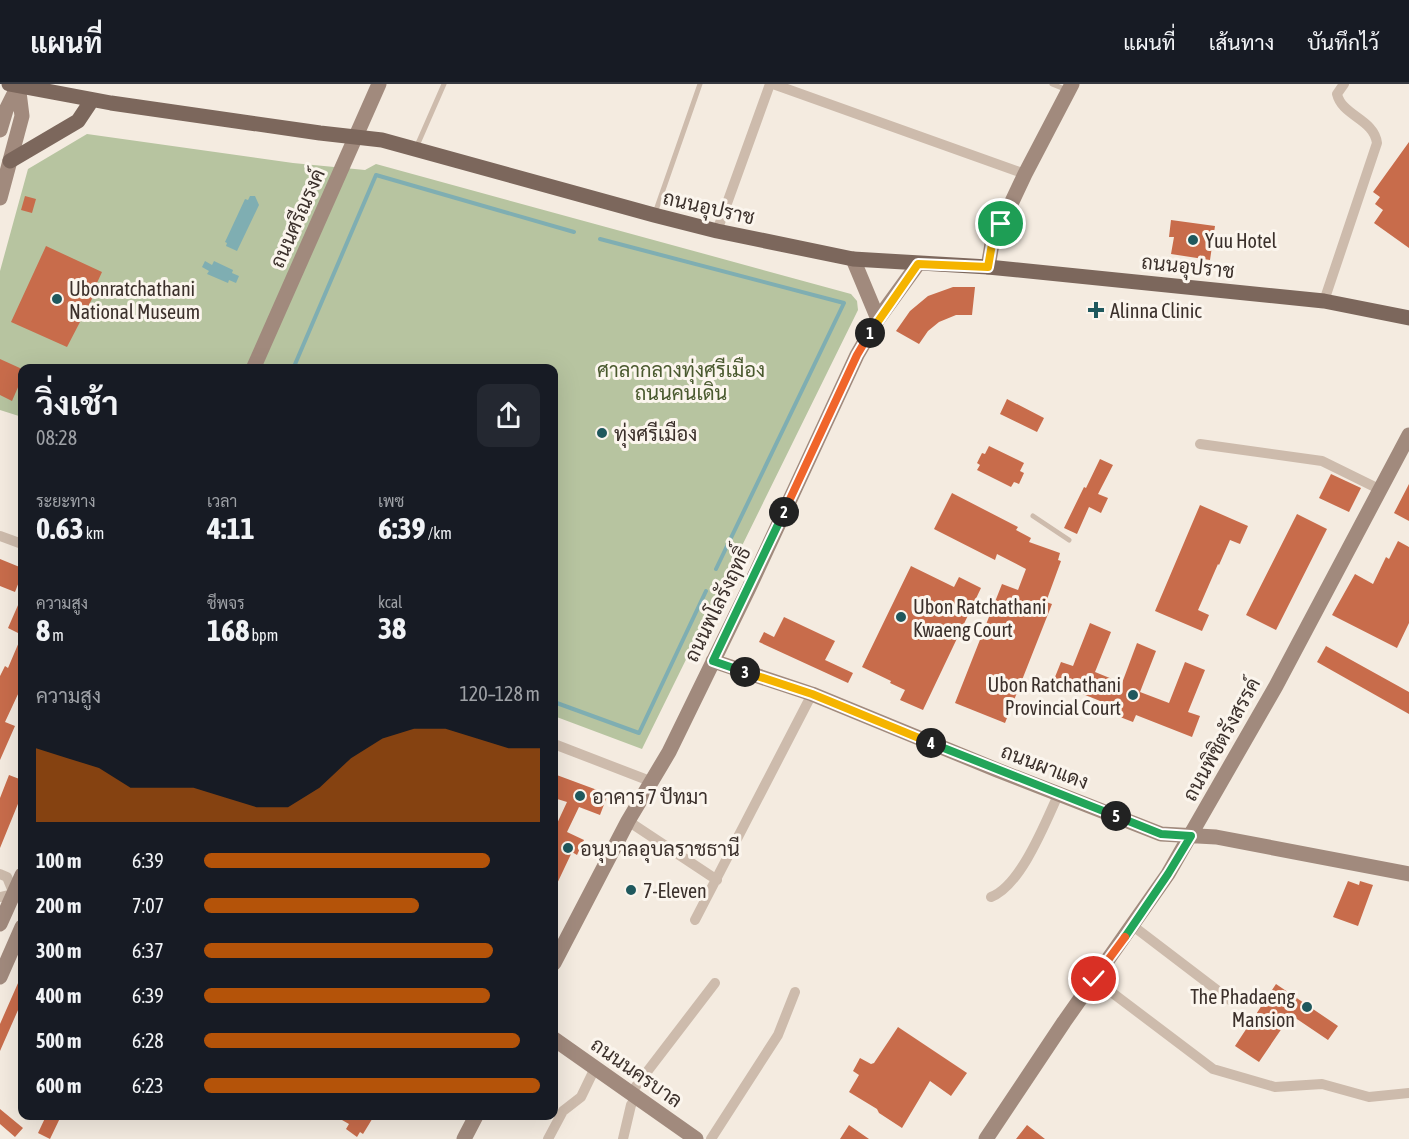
<!DOCTYPE html>
<html lang="th">
<head>
<meta charset="utf-8">
<style>
  :root { --surface:#171b24; --page:#242831; --text:#f1f3f6; --muted:#9ea1a6; --line:#363941; --accent:#b45309 }
  body { margin:0; font-family:"Asap Condensed",Sarabun,sans-serif; background:var(--page); color:var(--text); height:100vh; display:flex; flex-direction:column; font-size:22px; white-space:nowrap }
  * { box-sizing:border-box; margin:0 }
  p { font-size:20px; color:var(--muted) }
  .icon { flex:none; width:33px; height:33px; fill:none; stroke:currentColor; stroke-width:2; stroke-linecap:round; stroke-linejoin:round }
  .map { position:relative; flex:1; overflow:hidden }
  .drawer { position:absolute; left:18px; top:280px; width:540px; height:756px; display:flex; flex-direction:column; background:var(--surface); border-radius:12px; box-shadow:0 6px 24px #0002 }
  .drawer>* { flex:none }
  .pin { position:absolute; display:grid; place-items:center; width:51px; height:51px; color:#fff; margin:-26px; border:3px solid #fff; border-radius:50%; box-shadow:0 2px 6px #0007 }
  .km { position:absolute; width:30px; height:30px; margin:-15px; border-radius:50%; background:#222; color:#fff; font-size:16px; line-height:30px; text-align:center }
  .round { display:grid; place-items:center; flex:none; width:63px; height:63px; border-radius:12px; background:var(--page) }
  .headline { display:flex; align-items:center; justify-content:space-between; height:102px; padding:0 18px }
  h1 { font-size:33px; font-weight:700; line-height:45px }
  .figures { display:grid; grid-template-columns:repeat(3,1fr); gap:9px; height:102px; padding:6px 18px }
  .figures div { display:grid; align-content:center }
  .figures b { font-size:30px; font-weight:700 }
  .figures small { font-size:16px; font-weight:400 }
  .figures p { font-size:16px }
  .chart { height:168px; padding:12px 18px }
  .chart p { display:flex; justify-content:space-between }
  .chart svg { width:100%; height:108px; margin-top:6px; fill:var(--accent); opacity:.7 }
  ul { padding:0 18px; list-style:none; font-size:20px }
  li { display:grid; grid-template-columns:96px 72px 1fr; align-items:center; height:45px }
  li i { height:15px; border-radius:8px; background:var(--accent) }
  header { display:flex; align-items:center; gap:36px; box-sizing:border-box; height:84px; padding:0 30px; background:var(--surface); border-bottom:2px solid var(--line) }
  header strong { font-size:28px }
  nav { display:flex; gap:33px; margin-inline-start:auto; font-size:21px }
  .map>svg:first-child { display:block }
</style>
</head>
<body>
<header>
<strong>แผนที่</strong>
<nav><a>แผนที่</a><a>เส้นทาง</a><a>บันทึกไว้</a></nav>
</header>
<div class="map">
<svg width="1409" height="1055" viewBox="0 0 1409 1055">
  <rect width="100%" height="100%" fill="#f4ebe0"/>
  <path fill="#b7c4a0" d="M87 50 293 79 365 86 376 80 851 210 857 217 858 226 642 665 554 632V285H22V333L0 326V187L28 85Z"/>
  <path fill="#7faeb2" d="M250 112H255L259 121 237 167 226 162 227 159 225 158 245 115 248 116Z
    M205 177 212 181 214 177 233 186 232 189 239 192 236 199 229 196 228 199 207 190 209 187 202 183Z"/>
  <g fill="none" stroke-linecap="round" stroke-linejoin="round">
    <path stroke="#7faeb2" stroke-width="4" d="M600 155 844 219 716 485
      M293 285 376 91 574 148
      M554 618 639 649 706 507"/>
  </g>
  <path fill="#c86c4b" d="M1409 58V164L1374 139 1383 126 1375 120 1380 113 1373 108Z
    M25 112 36 115 32 129 21 126Z
    M1171 136 1215 142 1210 176 1171 170 1174 153H1169Z
    M46 162 102 188 91 212 93 213 67 263 11 238Z
    M953 203H975L972 231H956L939 238 928 247 919 260 896 247 910 227 928 212Z
    M0 275 22 285V294L12 317 0 311Z
    M1007 315 1044 334 1037 348 1000 330Z
    M989 362 1024 379 1020 387 1024 389 1019 400 1014 398 1011 403 977 386 980 381 977 379 982 369 985 370Z
    M1100 375 1113 381 1098 410 1108 414 1101 429 1089 423 1077 450 1064 444 1084 403 1086 404Z
    M1331 390 1361 404 1349 428 1319 414Z
    M1409 400V437L1394 429Z
    M952 409 1018 443 1016 446 1031 454 1029 458 1060 469 1058 476 1061 477 1046 518 1052 520 1005 639 955 619 1002 500 1018 506 1026 485 997 470 995 476 934 445Z
    M1200 421 1248 442 1240 460 1230 456 1219 481 1218 480 1198 526 1209 531 1202 547 1155 527Z
    M1297 430 1327 445 1276 546 1246 531Z
    M1398 457 1409 463V539L1397 564 1332 531 1355 490 1373 500 1386 473 1389 475Z
    M0 475 22 484V490L15 508 0 502Z
    M911 482 954 503 959 493 981 504 923 626 900 616 905 606 890 599 891 597 862 583Z
    M22 512V551L8 544Z
    M784 533 835 557 825 576 853 589 848 599 759 558 764 548 774 553Z
    M1090 539 1111 548 1095 588 1122 599 1137 559 1156 567 1140 608 1169 619 1185 578 1205 586 1188 628 1200 632 1192 653 1136 631 1133 638 1107 628 1110 621 1053 598 1061 578 1073 582Z
    M22 551V609L19 608 5 638 15 642 0 676V592L5 582 8 584Z
    M1326 562 1409 608V630L1317 578Z
    M554 690 608 710 600 731 579 723 567 748 584 756 577 771 572 768 554 806V757L557 749 554 746 567 718 554 714Z
    M9 691 22 696V710L0 764V714Z
    M1348 797 1359 801 1360 797 1373 801 1358 842 1333 833Z
    M22 890V917L0 967V940Z
    M1276 900 1338 942 1328 956 1291 931 1259 978 1235 962Z
    M898 943 967 989 951 1012 930 997 902 1044 879 1029 877 1025 849 1008 859 991 853 987 860 974 871 980 874 979Z
    M0 1025 23 1044 15 1053 0 1040Z
    M46 1032H61L50 1055 38 1049Z
    M335 1032H374L363 1050 360 1048 357 1053 346 1045 349 1040Z
    M849 1041 869 1055H840Z
    M1027 1041 1045 1055H1016Z"/>
  <g fill="none" stroke-linecap="round" stroke-linejoin="round">
    <path stroke="#cdbbac" stroke-width="5" d="M1052 0 1067 6
      M416 64 444 0
      M655 129 700 0
      M1033 432 1069 456"/>
    <path stroke="#cdbbac" stroke-width="10" d="M773 0 1025 90
      M717 147 770 0
      M1324 217 1377 59C1374 35 1342 32 1337 10L1344 0
      M1200 360 1322 377 1381 406
      M0 452 22 460
      M554 660 650 697
      M628 737 717 796
      M0 790 7 793 14 810
      M0 813 14 810 22 813
      M991 813C1021 802 1046 737 1059 709
      M695 836 812 610
      M1133 842 1230 916
      M1094 895 1213 985 1275 1003 1322 1000 1369 1013 1409 1009
      M630 1010 715 899
      M548 1055 563 1027 581 1013 595 984
      M623 1055 631 1021 636 1014
      M711 1055 778 951 795 908"/>
    <path stroke="#a18a7d" stroke-width="15" d="M0 46 6 26 18 2
      M0 114 22 32 18 0
      M853 175 878 235
      M988 183 992 160 1025 90 1072 0
      M253 285 379 0
      M713 577 812 610 997 686 1161 750 1216 753 1409 790
      M0 840 22 791
      M554 879 628 737 669 668 749 504 857 271 878 235 918 180
      M0 893 22 843
      M554 955 696 1055
      M464 1055 476 1032
      M986 1055 1064 938 1168 790 1276 602 1409 351"/>
    <path stroke="#7c675c" stroke-width="15" d="M9 0 111 19 320 49 382 56 654 131 717 147 853 175 988 183 1324 217 1409 234
      M10 77 78 37 92 16"/>
  </g>
  <g fill="none" stroke-linecap="round" stroke-linejoin="round">
    <g stroke="#fff" stroke-width="12">
      <path id="split-1" d="M870 249 918 180 988 183 992 160 1001 140"/>
    </g>
    <g stroke="#fff" stroke-width="12">
      <path id="split-2" d="M784 428 857 271 870 249"/>
    </g>
    <g stroke="#fff" stroke-width="12">
      <path id="split-3" d="M745 588 713 577 784 428"/>
    </g>
    <g stroke="#fff" stroke-width="12">
      <path id="split-4" d="M745 588 812 610 931 659"/>
    </g>
    <g stroke="#fff" stroke-width="12">
      <path id="split-5" d="M931 659 1116 732"/>
    </g>
    <g stroke="#fff" stroke-width="12">
      <path id="split-6" d="M1116 732 1161 750 1191 752 1168 790 1125 853"/>
    </g>
    <g stroke="#fff" stroke-width="12">
      <path id="split-7" d="M1094 895 1125 853"/>
    </g>
    <use href="#split-1" stroke="#f5b400" stroke-width="8"/>
    <use href="#split-2" stroke="#f0652b" stroke-width="8"/>
    <use href="#split-3" stroke="#22a559" stroke-width="8"/>
    <use href="#split-4" stroke="#f5b400" stroke-width="8"/>
    <use href="#split-5" stroke="#22a559" stroke-width="8"/>
    <use href="#split-6" stroke="#22a559" stroke-width="8"/>
    <use href="#split-7" stroke="#f0652b" stroke-width="8"/>
  </g>
  <g fill="#1f585d" stroke="#fbf5ed" stroke-width="2">
    <circle cx="1193" cy="156" r="6"/>
    <circle cx="57" cy="215" r="6"/>
    <path d="M1093 217h6v6h6v6h-6v6h-6v-6h-6v-6h6z"/>
    <circle cx="602" cy="349" r="6"/>
    <circle cx="901" cy="533" r="6"/>
    <circle cx="1133" cy="611" r="6"/>
    <circle cx="580" cy="712" r="6"/>
    <circle cx="568" cy="764" r="6"/>
    <circle cx="631" cy="806" r="6"/>
    <circle cx="1307" cy="923" r="6"/>
  </g>
  <g text-anchor="middle" dominant-baseline="central" stroke-width="6" stroke-linejoin="round" paint-order="stroke">
    <g font-size="20" fill="#3b302b" stroke="#fbf5ed">
      <text transform="translate(709 123) rotate(13)">ถนนอุปราช</text>
      <text transform="translate(297 134) rotate(-66)">ถนนศรีณรงค์</text>
      <text transform="translate(1188 182) rotate(6)">ถนนอุปราช</text>
      <text transform="translate(717 520) rotate(-64)">ถนนพโลรังฤทธิ์</text>
      <text transform="translate(1221 655) rotate(-61)">ถนนพิชิตรังสรรค์</text>
      <text transform="translate(1045 682) rotate(21)">ถนนผาแดง</text>
      <text transform="translate(637 988) rotate(35)">ถนนนครบาล</text>
    </g>
    <g font-size="20" fill="#3b302b" stroke="#fbf5ed" text-anchor="start">
      <text x="1205" y="156">Yuu Hotel</text>
      <text x="69" y="204">Ubonratchathani<tspan x="69" dy="23">National Museum</tspan></text>
      <text x="1110" y="226">Alinna Clinic</text>
      <text x="614" y="349">ทุ่งศรีเมือง</text>
      <text x="913" y="522">Ubon Ratchathani<tspan x="913" dy="23">Kwaeng Court</tspan></text>
      <text x="1121" y="600" text-anchor="end">Ubon Ratchathani<tspan x="1121" dy="23">Provincial Court</tspan></text>
      <text x="592" y="712">อาคาร 7 ปัทมา</text>
      <text x="580" y="764">อนุบาลอุบลราชธานี</text>
      <text x="643" y="806">7-Eleven</text>
      <text x="1295" y="912" text-anchor="end">The Phadaeng<tspan x="1295" dy="23">Mansion</tspan></text>
    </g>
    <g font-size="20" fill="#49592e" stroke="#fbf5ed">
      <text x="681" y="285">ศาลากลางทุ่งศรีเมือง<tspan x="681" dy="23">ถนนคนเดิน</tspan></text>
    </g>
  </g>
</svg>
<div class="pin" style="left:1001px;top:140px;background:#1e9e55"><svg class="icon" aria-label="arrive" viewBox="0 0 24 24"><path d="M6 21V4h12l-3 4 3 4H6"/></svg></div>
<div class="pin" style="left:1094px;top:895px;background:#d93025"><svg class="icon" aria-label="check" viewBox="0 0 24 24"><path d="M5 12l5 5 9-10"/></svg></div>
<b class="km" style="left:870px;top:249px">1</b>
<b class="km" style="left:784px;top:428px">2</b>
<b class="km" style="left:745px;top:588px">3</b>
<b class="km" style="left:931px;top:659px">4</b>
<b class="km" style="left:1116px;top:732px">5</b>
<section class="drawer">
<div class="headline"><div><h1>วิ่งเช้า</h1><p>08:28</p></div><a class="round"><svg class="icon" aria-label="share" viewBox="0 0 24 24"><path d="M12 15V3M7 8l5-5 5 5M5 13v7h14v-7"/></svg></a></div>
<div class="figures">
<div><p>ระยะทาง</p><b>0.63<small> km</small></b></div>
<div><p>เวลา</p><b>4:11</b></div>
<div><p>เพซ</p><b>6:39<small> /km</small></b></div>
</div>
<div class="figures">
<div><p>ความสูง</p><b>8<small> m</small></b></div>
<div><p>ชีพจร</p><b>168<small> bpm</small></b></div>
<div><p>kcal</p><b>38</b></div>
</div>
<div class="chart"><p><span>ความสูง</span>120–128 m</p>
<svg viewBox="0 0 160 44" preserveAspectRatio="none"><path d="M0 44V14L10 18L20 22L30 30L40 30L50 30L60 34L70 38L80 38L90 30L100 18L110 10L120 6L130 6L140 10L150 14L160 14V44z"/></svg>
</div>
<ul>
<li><b>100 m</b>6:39<i style="width:85%"></i></li>
<li><b>200 m</b>7:07<i style="width:64%"></i></li>
<li><b>300 m</b>6:37<i style="width:86%"></i></li>
<li><b>400 m</b>6:39<i style="width:85%"></i></li>
<li><b>500 m</b>6:28<i style="width:94%"></i></li>
<li><b>600 m</b>6:23<i style="width:100%"></i></li>
</ul>
</section>
</div>
</body>
</html>
